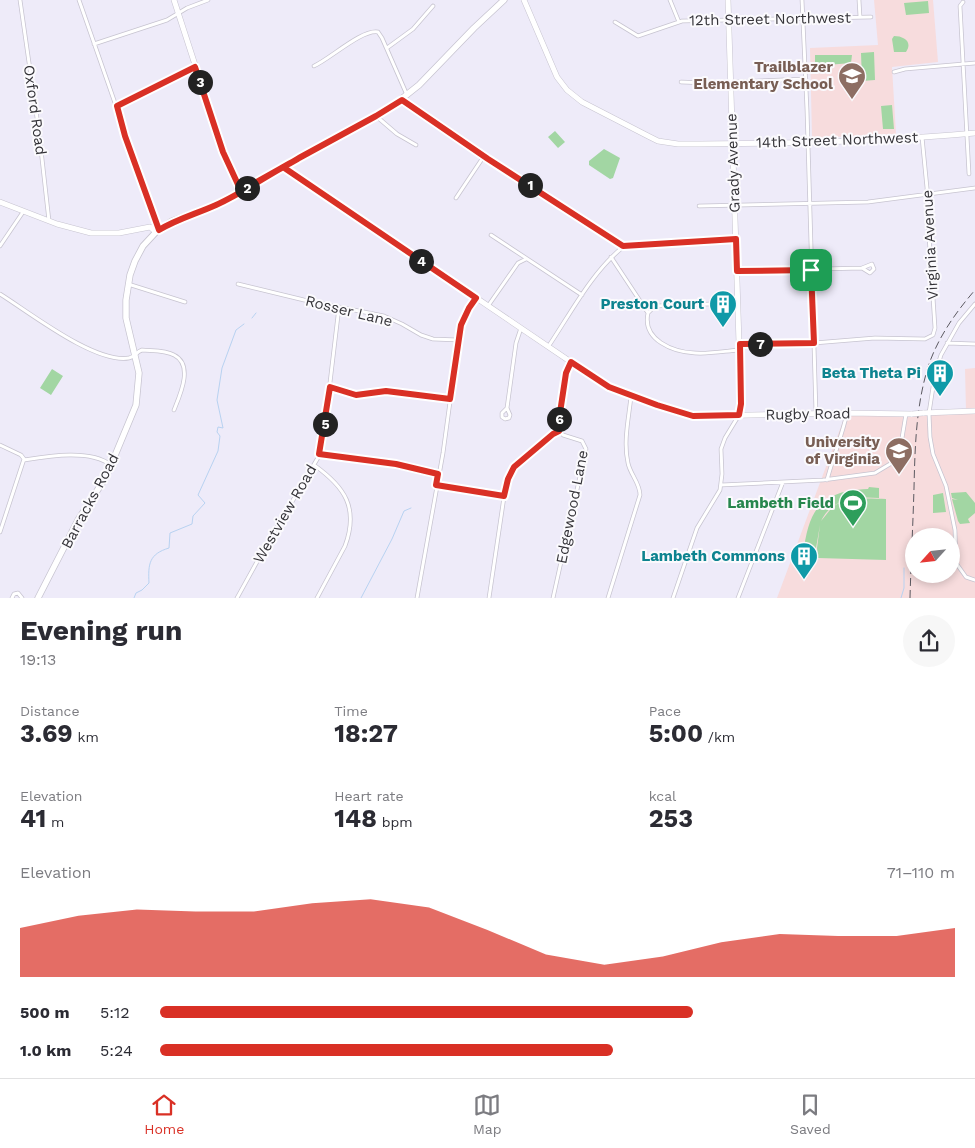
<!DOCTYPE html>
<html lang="en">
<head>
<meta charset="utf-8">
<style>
  :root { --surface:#fff; --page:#f7f7f7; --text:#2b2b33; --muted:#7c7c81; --line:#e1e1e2; --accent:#d93025 }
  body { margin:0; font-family:"Work Sans",sans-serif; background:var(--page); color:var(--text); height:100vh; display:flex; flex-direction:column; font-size:19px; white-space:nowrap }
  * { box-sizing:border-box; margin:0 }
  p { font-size:16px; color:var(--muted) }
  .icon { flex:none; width:28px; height:28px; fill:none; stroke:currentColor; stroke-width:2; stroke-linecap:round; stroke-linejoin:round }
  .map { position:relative; height:598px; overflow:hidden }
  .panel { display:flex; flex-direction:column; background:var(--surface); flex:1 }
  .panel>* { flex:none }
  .needle { width:32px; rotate:243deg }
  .buttons { position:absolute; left:905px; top:528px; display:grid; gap:10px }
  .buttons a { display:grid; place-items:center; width:55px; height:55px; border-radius:50%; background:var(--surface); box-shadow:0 2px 8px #0003; font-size:25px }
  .pin { position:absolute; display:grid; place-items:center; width:42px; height:42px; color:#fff; margin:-21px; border-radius:10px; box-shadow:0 2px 8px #0006 }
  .km { position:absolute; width:25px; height:25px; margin:-12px; border-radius:50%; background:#222; color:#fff; font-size:14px; line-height:25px; text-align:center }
  .round { display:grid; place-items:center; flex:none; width:52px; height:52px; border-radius:26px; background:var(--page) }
  .headline { display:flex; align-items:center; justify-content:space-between; height:85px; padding:0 20px }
  h1 { font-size:28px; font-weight:700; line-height:38px }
  .stats { display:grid; grid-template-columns:repeat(3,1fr); gap:8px; height:85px; padding:5px 20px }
  .stats div { display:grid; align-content:center }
  .stats b { font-size:25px; font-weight:700 }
  .stats small { font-size:14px; font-weight:400 }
  .stats p { font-size:14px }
  .chart { height:140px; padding:10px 20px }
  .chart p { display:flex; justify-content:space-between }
  .chart svg { width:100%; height:90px; margin-top:5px; fill:var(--accent); opacity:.7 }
  ul { padding:0 20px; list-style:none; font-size:16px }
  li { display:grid; grid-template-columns:80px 60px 1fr; align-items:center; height:38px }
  li i { height:12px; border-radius:6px; background:var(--accent) }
  .dock { display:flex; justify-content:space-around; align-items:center; height:70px; border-top:1px solid var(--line); background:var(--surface); font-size:14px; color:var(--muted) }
  .dock a { display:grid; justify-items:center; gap:2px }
  .dock .current { color:var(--accent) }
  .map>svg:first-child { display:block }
</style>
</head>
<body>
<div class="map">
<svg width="975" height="598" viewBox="0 0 975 598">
  <rect width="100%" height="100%" fill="#eeebf9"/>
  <path fill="#f7dcdd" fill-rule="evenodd" d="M874 0H933L938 62 892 67 896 134 812 138 810 48 878 45Z
    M975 368V598H777L846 413 966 411 965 369ZM914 536H951V574H914Z"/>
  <path fill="#a2d6a3" d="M928 1 929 13 906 15 904 3Z
    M894 36C904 36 913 42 906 52H894L892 39Z
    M874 52 875 80 862 81 861 53Z
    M815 55H852L851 63 815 66Z
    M892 105 894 129H883L881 106Z
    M555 131 565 142 558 148 548 137Z
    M604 149 620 158 613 178 610 179 589 165V161Z
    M52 369 63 376 51 395 40 388Z
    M869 487 879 488V498C856 496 832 498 821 521 825 517 829 510 834 506 849 496 870 499 886 499V560L818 558 817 548 820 525 815 554H803C809 510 819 491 868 489Z
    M966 492 975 503V513L968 519 970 523 960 524 958 521 952 499 958 500 952 498 951 493Z
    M943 493 946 512 933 513V495Z"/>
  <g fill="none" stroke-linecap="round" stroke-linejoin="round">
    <path stroke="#b8d2f1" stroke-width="1" d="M252 318 256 313
      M134 598 136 593 142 590 149 583C148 564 149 554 169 548L170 533 192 524 193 516 205 503 198 495 218 451 220 436 217 432 218 427 223 428 217 400 222 368 236 330 244 324
      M361 598 392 539 404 511 411 508
      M901 598 904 588V568"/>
    <g stroke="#c7c4d0" stroke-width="4.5">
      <path id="street" d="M20 0 39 132 49 221
        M79 0 159 229
        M670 0 679 22
        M802 0 807 110 816 413
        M859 0 860 17
        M963 2 960 6 969 174
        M615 22 638 36 682 21 871 17
        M94 44 167 20 187 8 208 0
        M387 48 413 29 433 6
        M314 66C330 59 362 29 378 32L382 38 407 95
        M894 72 905 69 975 63
        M681 82 708 83 806 79
        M402 100 489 159 623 247 736 239
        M117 107 195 67
        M376 116 397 134 416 145
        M456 198 484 156
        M699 206 868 202 975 188
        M491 235 582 295
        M0 246 23 212
        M611 257 648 313
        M737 271 862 268 870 273 874 269 872 264 862 268
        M128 284 185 302
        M238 284 304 300 384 316 402 324 421 335 433 339 458 340
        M0 294C29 312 95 364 129 358 135 357 136 352 142 350 152 351 165 350 174 355 194 365 180 395 174 410
        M738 303 655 306 648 313C642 340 673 352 695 353 710 354 725 351 739 350
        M975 304 959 323 941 355 935 374 929 413 930 437 933 454 946 486 955 530 956 563 966 577 975 580
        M488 306 518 263 526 259
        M739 343H814L875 338 925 339 933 335 935 328 927 205V188L922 137
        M947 343 975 344
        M548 347C571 313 591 273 623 247
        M330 387 356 395 387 391 450 399
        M507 408 516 343 521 328
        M507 408 510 415 509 418 505 419 502 417V413Z
        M559 431 558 426 566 373 571 362
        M0 445 21 455 24 459 0 532
        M319 454 396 464 438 474
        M24 460C49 456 90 449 111 465
        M314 465C345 487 359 508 345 546L317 598
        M827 480C833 457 842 436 847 413
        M436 485 504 497
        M721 485 823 480 875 473 890 464 898 453 902 438 906 414
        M12 598 14 594 18 593 22 598
        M237 598 263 551 319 456 329 391 339 307
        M417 598 443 453 459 336 465 316 476 298
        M489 598 504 497 511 472 518 463 559 431
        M553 598 586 449 582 441 563 435 559 431
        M608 598 640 495C640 483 630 474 628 463 623 442 629 417 631 396
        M673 598 697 528 720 490 722 474 721 449 725 438 739 415
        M738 598 783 482"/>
    </g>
    <g stroke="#c7c4d0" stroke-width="6">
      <path id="secondary" d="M174 0 223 151 241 191
        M524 0 557 77 567 90 582 102 648 136 658 141 678 144C777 144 876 142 975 133
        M728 0 739 343 741 404 739 415
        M283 167 599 381C623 395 673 413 701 416L847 413 912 414
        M0 202 57 224 91 233H119L150 227 156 232
        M923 413 975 411"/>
    </g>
    <g stroke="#c7c4d0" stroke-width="7">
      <path id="primary" d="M38 598 78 520 106 477 136 405 139 373 126 318V300L130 275 135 261 143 246 156 232 172 221 218 204 390 108 419 85 474 28 504 0"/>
    </g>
    <use href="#street" stroke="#fff" stroke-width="3"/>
    <use href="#secondary" stroke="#fff" stroke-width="5"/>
    <use href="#primary" stroke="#fff" stroke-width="5.5"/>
    <path stroke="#5b5960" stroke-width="1" stroke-dasharray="8 4" stroke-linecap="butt" d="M910 598C911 561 913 524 914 488 915 446 916 404 929 364 939 336 956 312 975 290"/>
    <g stroke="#c7c4d0" stroke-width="6" stroke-linecap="butt">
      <path id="secondary-bridge" d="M912 414 923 413"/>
    </g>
    <use href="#secondary-bridge" stroke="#fff" stroke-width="5"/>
  </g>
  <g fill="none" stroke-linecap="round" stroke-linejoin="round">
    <g stroke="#fff" stroke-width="10">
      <path id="route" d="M811 270 737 271 736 239 623 246 488 159 402 100 376 116 299 158C293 162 286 165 280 169 259 181 238 195 216 205 196 214 177 219 159 230L125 136 117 106 195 67 223 152 241 191 283 167 476 298 469 308 461 325 450 399 386 391 356 395 330 387 319 454 396 464 438 474 436 485 504 496 508 479 514 467 553 434 559 431 558 426 566 373 571 362 609 387 657 405 693 416 739 415 741 404 740 344 814 343 811 270"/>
    </g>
    <use href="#route" stroke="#d93025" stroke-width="6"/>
  </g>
  <defs>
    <g id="school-pin" transform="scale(1.4375)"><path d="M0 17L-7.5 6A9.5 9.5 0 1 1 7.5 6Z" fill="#8d6e63" stroke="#fbfafd"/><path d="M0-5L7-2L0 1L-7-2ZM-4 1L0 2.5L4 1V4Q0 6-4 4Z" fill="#fff"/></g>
    <g id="building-pin" transform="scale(1.4375)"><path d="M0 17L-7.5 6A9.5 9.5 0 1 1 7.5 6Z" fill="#0f9aa8" stroke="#fbfafd"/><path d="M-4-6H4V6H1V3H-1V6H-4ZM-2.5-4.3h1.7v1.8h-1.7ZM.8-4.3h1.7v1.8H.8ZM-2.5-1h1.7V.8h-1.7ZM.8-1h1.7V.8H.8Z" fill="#fff"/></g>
    <g id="university-pin" transform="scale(1.4375)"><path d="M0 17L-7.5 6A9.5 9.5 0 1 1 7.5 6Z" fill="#8d6e63" stroke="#fbfafd"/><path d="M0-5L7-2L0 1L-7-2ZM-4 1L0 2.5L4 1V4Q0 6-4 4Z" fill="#fff"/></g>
    <g id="stadium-pin" transform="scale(1.4375)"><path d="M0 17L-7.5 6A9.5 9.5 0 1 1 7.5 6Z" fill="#2e9e5b" stroke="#fbfafd"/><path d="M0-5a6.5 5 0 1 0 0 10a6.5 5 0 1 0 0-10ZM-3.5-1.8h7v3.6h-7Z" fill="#fff"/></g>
  </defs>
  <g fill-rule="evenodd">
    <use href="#school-pin" x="852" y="76"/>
    <use href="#building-pin" x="723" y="304"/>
    <use href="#building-pin" x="940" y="373"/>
    <use href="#university-pin" x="899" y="451"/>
    <use href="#stadium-pin" x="853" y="503"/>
    <use href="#building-pin" x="804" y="556"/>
  </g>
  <g text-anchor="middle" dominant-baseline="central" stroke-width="4" stroke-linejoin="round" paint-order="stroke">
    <g font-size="15" fill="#343338" stroke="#fbfafd">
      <text transform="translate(770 19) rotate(-1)">12th Street Northwest</text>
      <text transform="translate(35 110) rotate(82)">Oxford Road</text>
      <text transform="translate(837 140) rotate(-2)">14th Street Northwest</text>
      <text transform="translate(733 163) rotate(-92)">Grady Avenue</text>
      <text transform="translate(930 245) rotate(-93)">Virginia Avenue</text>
      <text transform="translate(349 311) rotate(14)">Rosser Lane</text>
      <text transform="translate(808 414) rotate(-1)">Rugby Road</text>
      <text transform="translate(90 501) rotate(-62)">Barracks Road</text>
      <text transform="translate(572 507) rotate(-79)">Edgewood Lane</text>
      <text transform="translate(285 514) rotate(-60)">Westview Road</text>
    </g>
    <g font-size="15" font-weight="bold" fill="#785e54" stroke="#fbfafd" text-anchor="end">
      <text x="833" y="67">Trailblazer<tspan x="833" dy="17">Elementary School</tspan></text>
      <text x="880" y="442">University<tspan x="880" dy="17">of Virginia</tspan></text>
    </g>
    <g font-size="15" font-weight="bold" fill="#0d838f" stroke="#fbfafd" text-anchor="end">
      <text x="704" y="304">Preston Court</text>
      <text x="921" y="373">Beta Theta Pi</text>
      <text x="785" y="556">Lambeth Commons</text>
    </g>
    <g font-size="15" font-weight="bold" fill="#27864d" stroke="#fbfafd" text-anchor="end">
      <text x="834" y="503">Lambeth Field</text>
    </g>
  </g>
</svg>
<div class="buttons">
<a><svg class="needle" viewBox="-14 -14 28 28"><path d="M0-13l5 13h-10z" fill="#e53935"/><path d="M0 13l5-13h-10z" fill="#7c7c81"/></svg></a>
</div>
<div class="pin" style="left:811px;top:270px;background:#1e9e55"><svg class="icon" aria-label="arrive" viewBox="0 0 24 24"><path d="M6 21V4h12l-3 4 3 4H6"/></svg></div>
<b class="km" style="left:530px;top:185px">1</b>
<b class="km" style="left:247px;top:188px">2</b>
<b class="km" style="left:200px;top:82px">3</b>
<b class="km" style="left:421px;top:261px">4</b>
<b class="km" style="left:325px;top:424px">5</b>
<b class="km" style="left:559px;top:419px">6</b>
<b class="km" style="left:760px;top:344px">7</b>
</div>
<section class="panel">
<div class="headline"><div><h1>Evening run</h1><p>19:13</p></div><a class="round"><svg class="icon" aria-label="share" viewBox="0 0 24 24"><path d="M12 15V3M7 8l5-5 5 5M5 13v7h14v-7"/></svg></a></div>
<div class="stats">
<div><p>Distance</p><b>3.69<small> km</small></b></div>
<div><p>Time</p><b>18:27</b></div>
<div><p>Pace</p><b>5:00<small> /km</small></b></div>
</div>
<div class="stats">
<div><p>Elevation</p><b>41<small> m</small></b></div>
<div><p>Heart rate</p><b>148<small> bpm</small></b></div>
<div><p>kcal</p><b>253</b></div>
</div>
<div class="chart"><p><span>Elevation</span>71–110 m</p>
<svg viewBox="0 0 160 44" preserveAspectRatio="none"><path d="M0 44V20L10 14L20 11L30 12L40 12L50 8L60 6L70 10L80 21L90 33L100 38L110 34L120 27L130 23L140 24L150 24L160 20V44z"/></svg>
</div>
<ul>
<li><b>500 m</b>5:12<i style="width:67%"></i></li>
<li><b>1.0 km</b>5:24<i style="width:57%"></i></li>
</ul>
</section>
<nav class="dock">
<a class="current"><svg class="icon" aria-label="home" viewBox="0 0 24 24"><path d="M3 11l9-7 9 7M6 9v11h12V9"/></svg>Home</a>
<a><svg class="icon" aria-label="map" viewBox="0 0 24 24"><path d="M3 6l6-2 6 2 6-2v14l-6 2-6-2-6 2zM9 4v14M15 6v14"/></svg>Map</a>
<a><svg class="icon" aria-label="saved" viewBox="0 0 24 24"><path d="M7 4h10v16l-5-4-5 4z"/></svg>Saved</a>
</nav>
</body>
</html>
